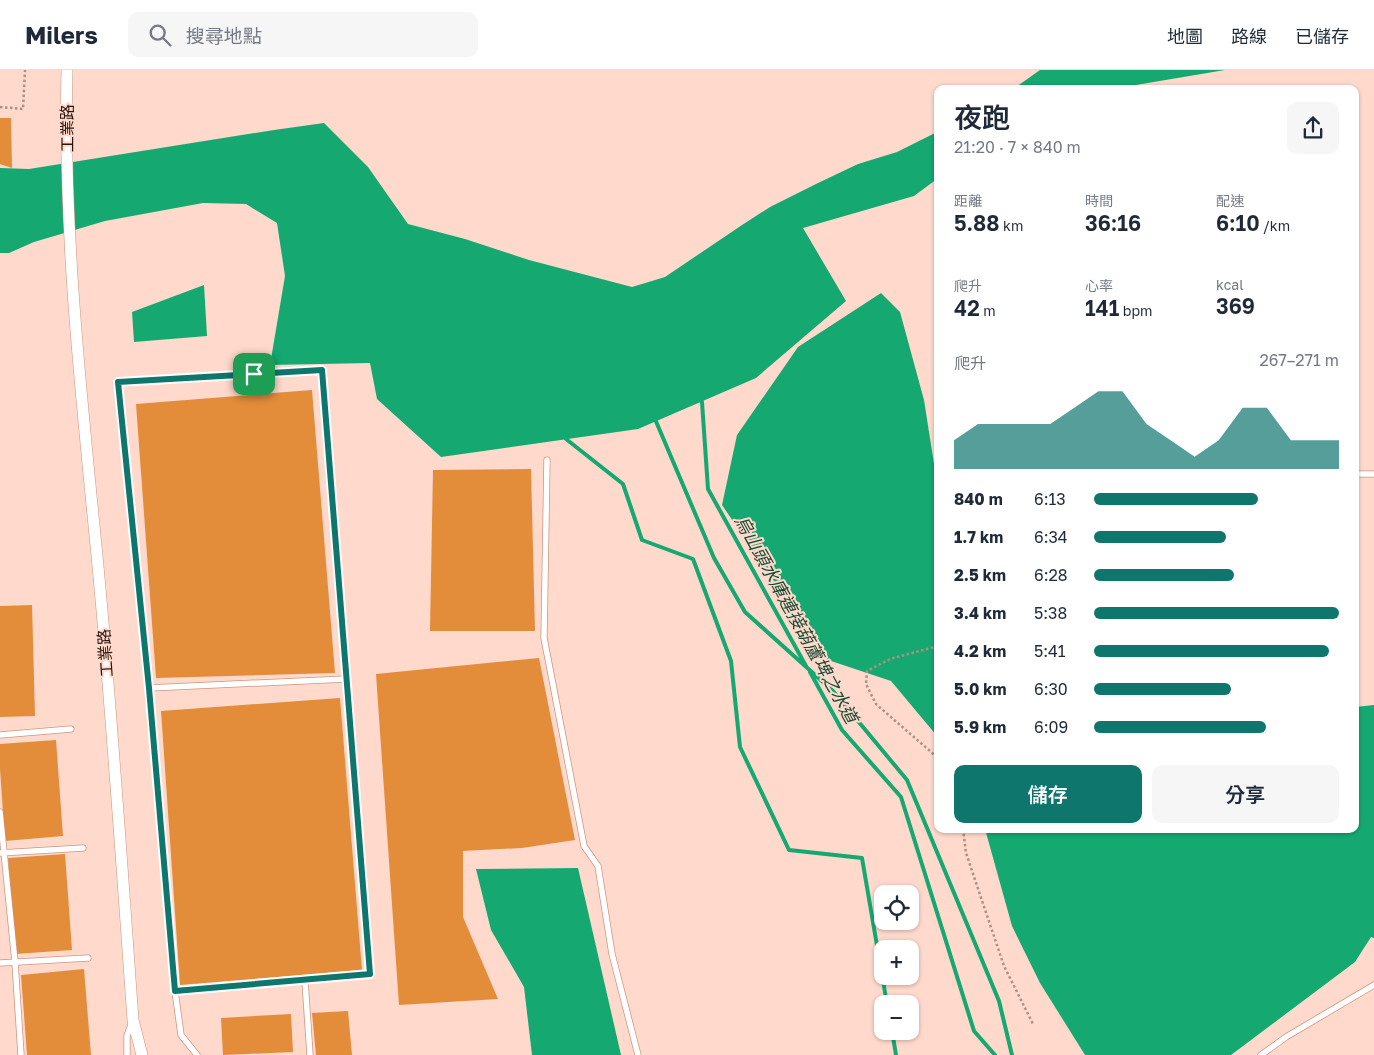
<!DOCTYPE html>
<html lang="zh-TW">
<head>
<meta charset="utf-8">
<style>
  :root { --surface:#fff; --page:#f6f6f7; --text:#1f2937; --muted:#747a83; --line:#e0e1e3; --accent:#0f766e }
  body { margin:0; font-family:"Golos Text","Noto Sans TC",sans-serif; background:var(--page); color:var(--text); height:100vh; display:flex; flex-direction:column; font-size:19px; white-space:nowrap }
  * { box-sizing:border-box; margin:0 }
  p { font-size:16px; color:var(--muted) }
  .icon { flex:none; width:28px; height:28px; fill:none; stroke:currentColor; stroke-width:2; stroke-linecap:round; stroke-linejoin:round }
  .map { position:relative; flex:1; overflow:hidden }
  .panel { position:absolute; left:934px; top:15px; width:425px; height:748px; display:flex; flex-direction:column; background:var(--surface); border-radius:10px; box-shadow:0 1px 4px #0004 }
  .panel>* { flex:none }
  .fabs { position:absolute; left:874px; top:815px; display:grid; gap:10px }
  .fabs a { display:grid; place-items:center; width:45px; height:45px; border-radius:10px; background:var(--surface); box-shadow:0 1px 4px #0004; font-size:25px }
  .pin { position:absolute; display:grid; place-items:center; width:42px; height:42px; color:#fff; margin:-21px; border-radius:10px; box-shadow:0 2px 8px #0006 }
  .round { display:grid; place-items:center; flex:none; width:52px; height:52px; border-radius:10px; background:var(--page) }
  .head { display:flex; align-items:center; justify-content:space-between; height:85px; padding:0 20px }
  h1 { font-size:28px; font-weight:600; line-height:38px }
  .stats { display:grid; grid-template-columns:repeat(3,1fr); gap:8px; height:85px; padding:5px 20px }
  .stats div { display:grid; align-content:center }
  .stats b { font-size:21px; font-weight:600 }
  .stats small { font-size:14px; font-weight:400 }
  .stats p { font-size:14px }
  .chart { height:140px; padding:10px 20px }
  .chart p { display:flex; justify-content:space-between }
  .chart svg { width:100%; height:90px; margin-top:5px; fill:var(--accent); opacity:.7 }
  .primary-button { display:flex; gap:10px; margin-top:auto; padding:10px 20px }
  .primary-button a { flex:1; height:58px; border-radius:10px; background:var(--accent); color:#fff; font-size:20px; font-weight:600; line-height:58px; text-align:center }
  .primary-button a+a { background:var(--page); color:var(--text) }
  ul { padding:0 20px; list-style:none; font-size:16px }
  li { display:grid; grid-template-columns:80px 60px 1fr; align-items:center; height:38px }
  li i { height:12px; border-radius:6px; background:var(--accent) }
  header { display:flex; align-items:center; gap:30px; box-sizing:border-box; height:70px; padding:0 25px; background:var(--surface); border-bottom:1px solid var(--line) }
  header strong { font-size:24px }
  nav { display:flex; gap:28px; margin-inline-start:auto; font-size:18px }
  .search { width:350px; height:45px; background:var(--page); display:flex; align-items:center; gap:12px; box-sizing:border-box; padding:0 18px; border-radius:10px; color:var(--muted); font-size:19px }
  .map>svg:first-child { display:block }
</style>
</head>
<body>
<header>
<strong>Milers</strong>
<div class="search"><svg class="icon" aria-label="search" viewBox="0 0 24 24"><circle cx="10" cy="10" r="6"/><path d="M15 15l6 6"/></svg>搜尋地點</div>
<nav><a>地圖</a><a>路線</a><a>已儲存</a></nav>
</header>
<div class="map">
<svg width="1374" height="985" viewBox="0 0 1374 985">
  <rect width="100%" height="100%" fill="#fed9cc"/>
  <path fill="#15a871" d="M1040 0H1225L1112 19H1013Z
    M324 53 368 97 408 154 465 169 529 190 632 217 665 207 742 155 770 137 818 113 858 94 897 82 937 62V109L914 126 803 158 846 231 756 308 638 359 441 387 377 329 370 293 270 295 285 206 277 153 246 134 203 133 105 151 34 172 9 183H0V98L29 99 274 60Z
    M204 215 207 266 134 272 132 242Z
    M881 223 900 242 924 330 934 394 937 407V666L891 611 828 590 722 435 737 365 798 277Z
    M1374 635V868L1371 867 1355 892 1231 985H1085L1040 913 1012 856 985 759H1355V637Z
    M578 798 621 985H532L524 917 491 860 476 799Z"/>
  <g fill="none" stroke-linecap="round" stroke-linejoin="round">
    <path stroke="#15a871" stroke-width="4" d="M702 332 708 419 806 596
      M655 349 714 488 745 542 833 621 907 710 999 931 1012 985
      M566 369 623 414 642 470 693 489 731 591 740 677 789 780 862 788 887 934
      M810 602 842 660 901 727 974 961 995 985
      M892 961 896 985"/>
  </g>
  <path fill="#e38c3a" d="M0 48H11L12 98 0 94Z
    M312 320 335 603 156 608 136 334Z
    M531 399 535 561H430L433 400Z
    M32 535 35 646 0 647V536Z
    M539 588 575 770 522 778 463 781V847L498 929 399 935 376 604Z
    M340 628 362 900 180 915 161 641Z
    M56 670 63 766 5 771 0 699V674Z
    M65 784 72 880 15 884 8 788Z
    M84 899 91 985H27L21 905Z
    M348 941 352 985H316L312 943Z
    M291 944 293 982 223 985 221 948Z"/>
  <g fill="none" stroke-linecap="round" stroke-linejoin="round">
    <g stroke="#cd9581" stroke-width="7">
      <path id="lane" d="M547 390 544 568 584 776 598 796 612 884 638 985
        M1355 404H1374
        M149 618 346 609
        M0 665 71 659
        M0 742 15 892 21 985
        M0 783 83 778
        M0 893 88 888
        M305 911 310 985
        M175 921 370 904 322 300 118 312 149 618 175 921 181 965 197 985
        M127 985V966L132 952
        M1261 985 1286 967 1374 915"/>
    </g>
    <g stroke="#cd9581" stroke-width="12">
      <path id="street" d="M67 0C63 166 82 331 98 496 112 647 122 798 133 950L142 985"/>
    </g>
    <path stroke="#af9085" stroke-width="2.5" stroke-dasharray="2.5 2.5" stroke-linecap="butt" d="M0 37 23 39 25 0
      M938 576 890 589 867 601 866 614 876 634 938 688
      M963 759 966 783 1004 896 1033 954"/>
    <use href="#lane" stroke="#fff" stroke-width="5.5"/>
    <use href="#street" stroke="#fff" stroke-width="11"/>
  </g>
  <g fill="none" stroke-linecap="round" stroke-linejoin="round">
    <g stroke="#fff" stroke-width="10">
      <path id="route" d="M322 300 370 904 175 921 149 618 118 312Z"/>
    </g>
    <use href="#route" stroke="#0f766e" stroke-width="6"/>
  </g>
  <g text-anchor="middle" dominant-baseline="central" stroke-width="4" stroke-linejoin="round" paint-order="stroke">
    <g font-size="16" fill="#2b160e" stroke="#fed9cc">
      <text transform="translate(67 58) rotate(-90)">工業路</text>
      <text transform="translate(105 583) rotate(-94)">工業路</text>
    </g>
    <g font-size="18" font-style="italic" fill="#174b33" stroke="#fed9cc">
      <text transform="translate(797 549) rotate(61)">烏山頭水庫連接葫蘆埤之水道</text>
    </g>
  </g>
</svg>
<div class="fabs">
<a><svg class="icon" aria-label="locate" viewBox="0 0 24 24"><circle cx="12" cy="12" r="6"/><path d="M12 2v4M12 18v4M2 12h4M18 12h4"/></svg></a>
<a>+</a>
<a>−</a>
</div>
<div class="pin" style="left:254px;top:304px;background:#1e9e55"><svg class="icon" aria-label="arrive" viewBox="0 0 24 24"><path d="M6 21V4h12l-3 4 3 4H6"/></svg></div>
<section class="panel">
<div class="head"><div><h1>夜跑</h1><p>21:20 · 7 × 840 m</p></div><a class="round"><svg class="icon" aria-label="share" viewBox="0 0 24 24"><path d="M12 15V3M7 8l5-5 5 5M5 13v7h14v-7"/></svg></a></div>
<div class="stats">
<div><p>距離</p><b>5.88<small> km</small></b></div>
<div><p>時間</p><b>36:16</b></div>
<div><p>配速</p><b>6:10<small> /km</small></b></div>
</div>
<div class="stats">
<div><p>爬升</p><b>42<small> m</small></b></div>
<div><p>心率</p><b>141<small> bpm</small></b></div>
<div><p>kcal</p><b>369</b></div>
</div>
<div class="chart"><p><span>爬升</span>267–271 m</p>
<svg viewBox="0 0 160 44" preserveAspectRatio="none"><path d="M0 44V30L10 22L20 22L30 22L40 22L50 14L60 6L70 6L80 22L90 30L100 38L110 30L120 14L130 14L140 30L150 30L160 30V44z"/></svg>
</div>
<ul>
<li><b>840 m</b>6:13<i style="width:67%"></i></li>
<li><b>1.7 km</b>6:34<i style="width:54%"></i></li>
<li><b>2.5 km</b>6:28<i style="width:57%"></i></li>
<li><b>3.4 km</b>5:38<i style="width:100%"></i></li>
<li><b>4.2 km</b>5:41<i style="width:96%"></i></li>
<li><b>5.0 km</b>6:30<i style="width:56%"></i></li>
<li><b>5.9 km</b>6:09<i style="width:70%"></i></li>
</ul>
<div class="primary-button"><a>儲存</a><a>分享</a></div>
</section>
</div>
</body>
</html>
